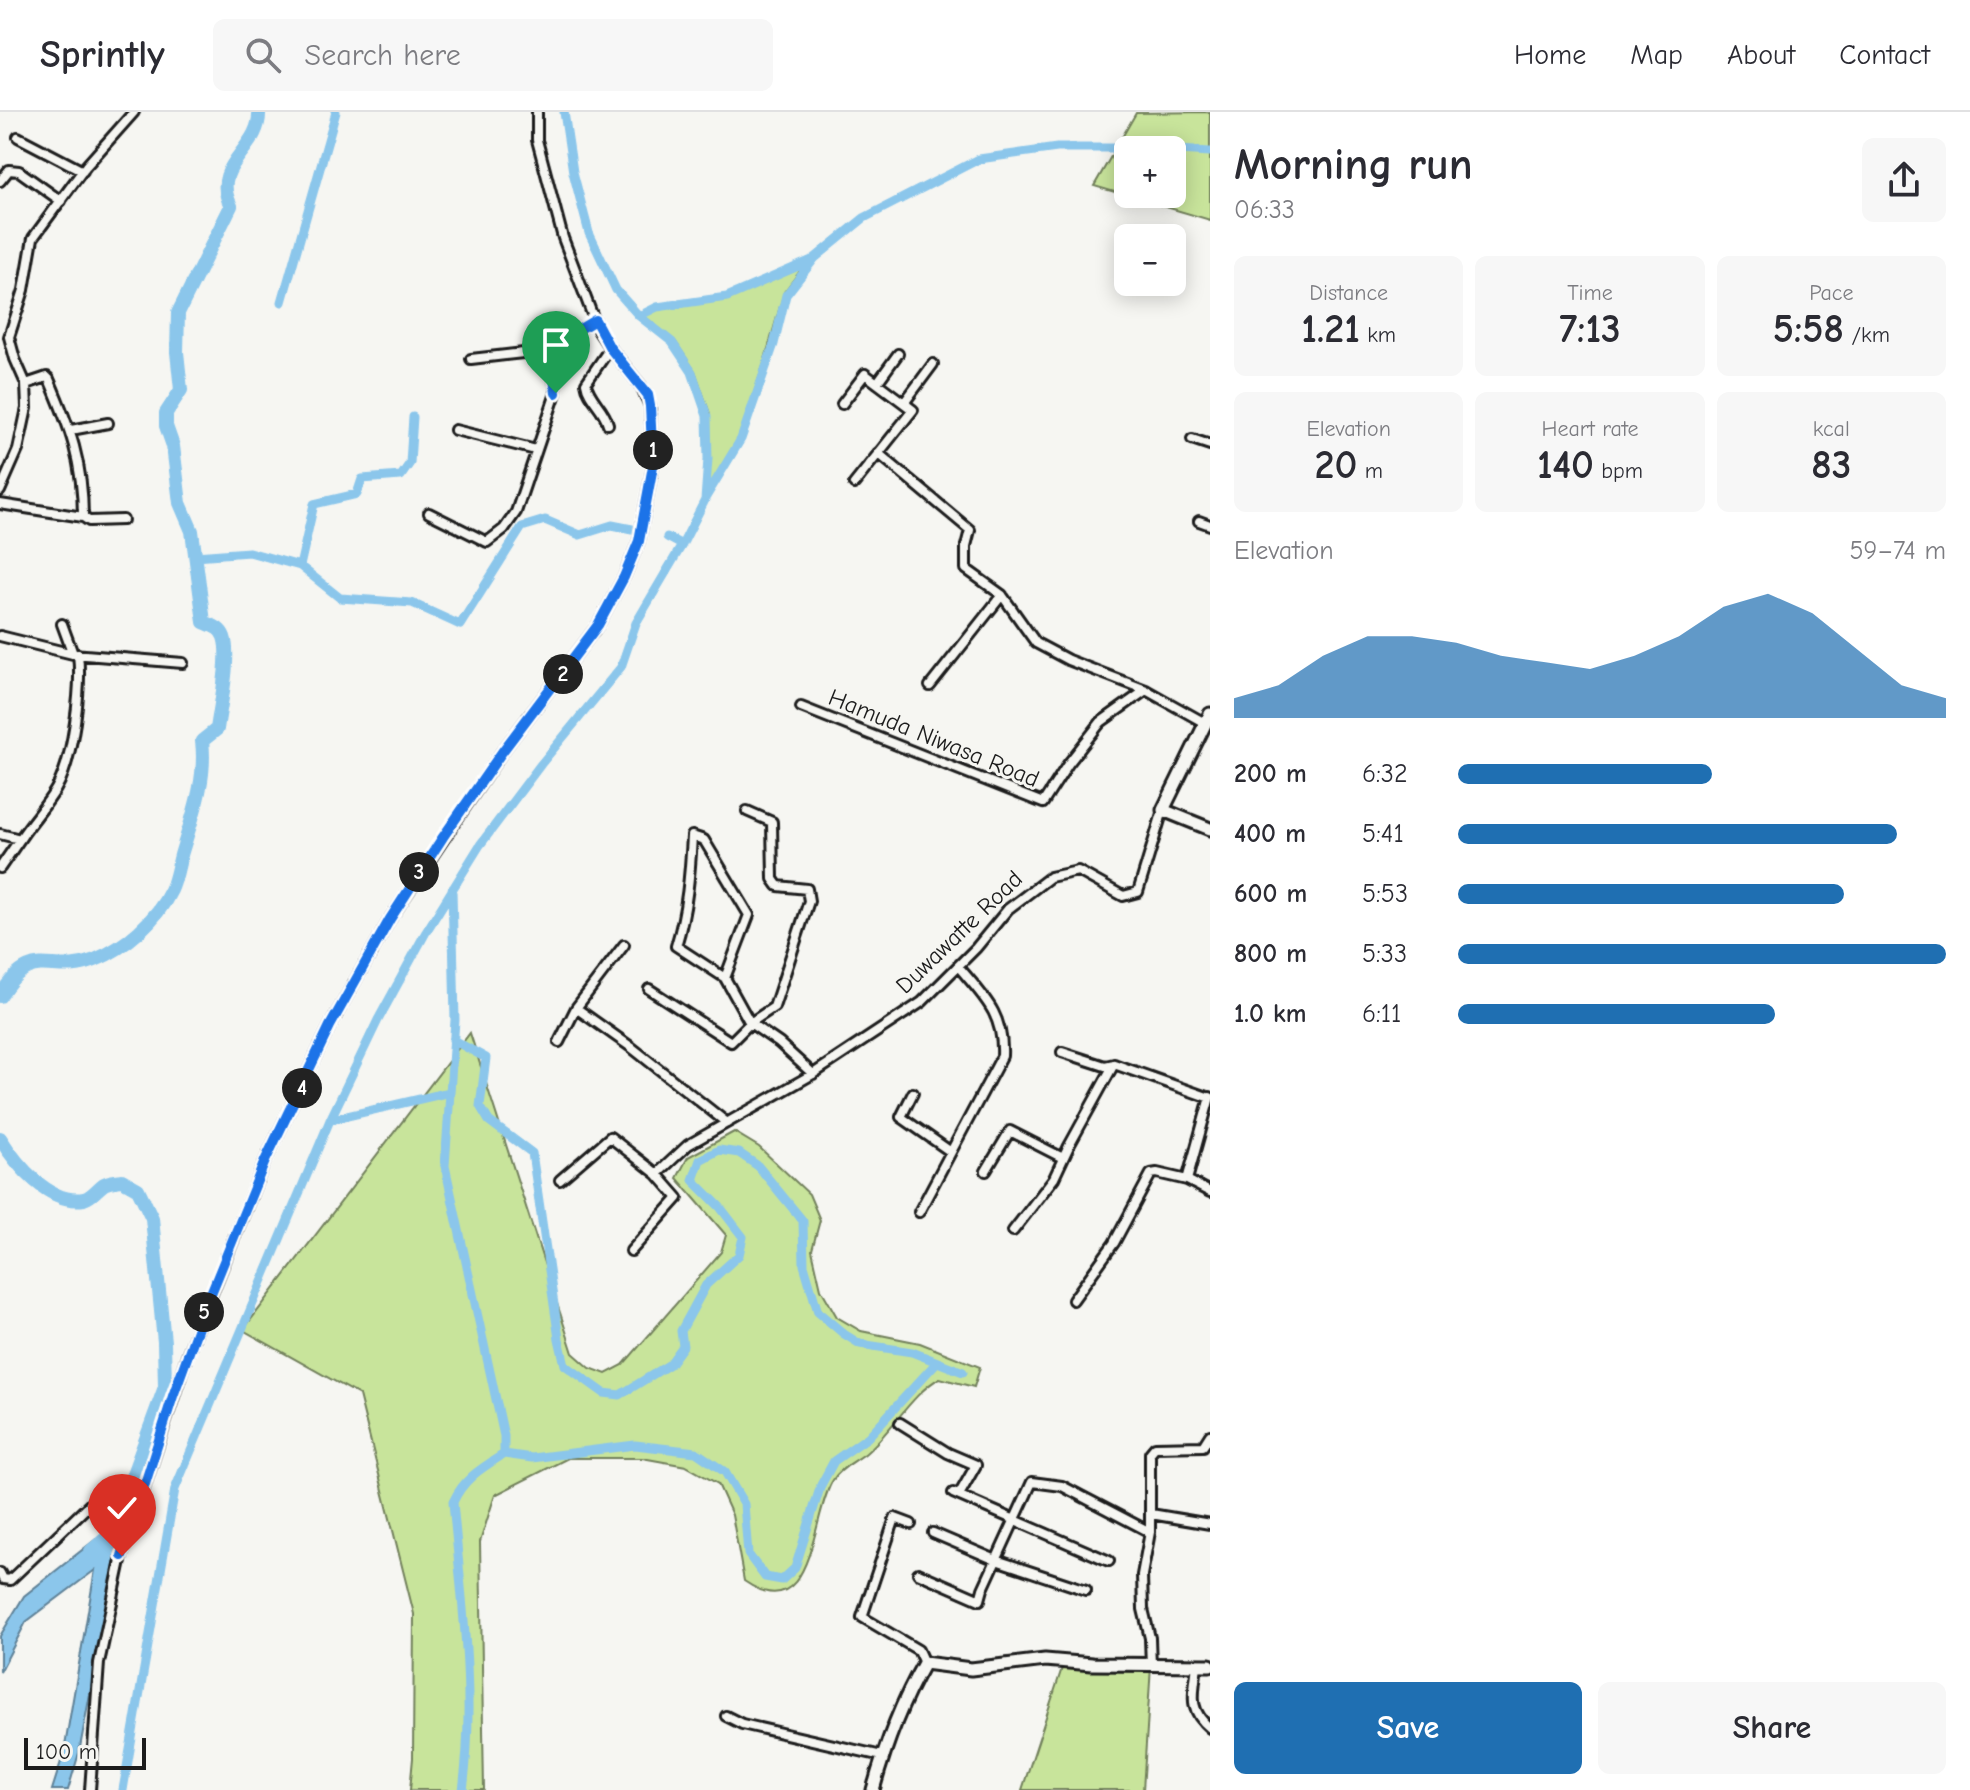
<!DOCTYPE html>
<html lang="en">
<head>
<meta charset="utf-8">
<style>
  :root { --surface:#fff; --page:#f7f7f7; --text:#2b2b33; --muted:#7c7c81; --line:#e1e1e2; --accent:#1f6fb2 }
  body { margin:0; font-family:"Comic Neue",sans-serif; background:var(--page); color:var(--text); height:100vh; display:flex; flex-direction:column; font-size:30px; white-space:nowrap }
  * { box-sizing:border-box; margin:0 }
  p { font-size:26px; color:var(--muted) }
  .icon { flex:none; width:44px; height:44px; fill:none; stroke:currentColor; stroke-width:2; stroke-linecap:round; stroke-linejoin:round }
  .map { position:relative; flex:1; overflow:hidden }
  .side { display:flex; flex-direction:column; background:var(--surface); width:760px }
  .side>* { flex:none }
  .controls { position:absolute; left:1114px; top:24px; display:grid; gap:16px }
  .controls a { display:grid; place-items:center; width:72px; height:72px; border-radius:12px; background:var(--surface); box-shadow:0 4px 20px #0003; font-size:40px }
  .scale { position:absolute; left:24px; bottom:20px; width:122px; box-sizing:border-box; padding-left:8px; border:4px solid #1c1c1c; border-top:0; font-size:22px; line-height:28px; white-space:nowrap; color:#1c1c1c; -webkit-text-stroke:6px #f6f6f2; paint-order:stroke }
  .pin { position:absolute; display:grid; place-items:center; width:68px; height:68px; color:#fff; margin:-82px -34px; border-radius:50% 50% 50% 0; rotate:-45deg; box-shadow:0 0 8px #0007 }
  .pin .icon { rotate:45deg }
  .km { position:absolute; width:40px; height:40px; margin:-20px; border-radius:50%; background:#222; color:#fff; font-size:22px; line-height:40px; text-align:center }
  .round { display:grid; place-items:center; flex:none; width:84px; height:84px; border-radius:12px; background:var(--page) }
  .overview { display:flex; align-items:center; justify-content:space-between; height:136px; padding:0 24px }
  h1 { font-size:44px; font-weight:800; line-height:60px }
  .figures { display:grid; grid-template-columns:repeat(3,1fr); gap:12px; height:136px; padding:8px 24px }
  .figures div { display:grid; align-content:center; border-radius:12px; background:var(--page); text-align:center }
  .figures b { font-size:40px; font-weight:800 }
  .figures small { font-size:22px; font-weight:400 }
  .figures p { font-size:22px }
  .chart { height:224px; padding:16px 24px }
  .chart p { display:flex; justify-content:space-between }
  .chart svg { width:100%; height:144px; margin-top:8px; fill:var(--accent); opacity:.7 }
  .action { display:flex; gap:16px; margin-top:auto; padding:16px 24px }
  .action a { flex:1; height:92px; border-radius:12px; background:var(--accent); color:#fff; font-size:32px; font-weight:800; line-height:92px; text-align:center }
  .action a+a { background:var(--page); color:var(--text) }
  ul { padding:0 24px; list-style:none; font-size:26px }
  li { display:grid; grid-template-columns:128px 96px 1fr; align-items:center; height:60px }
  li i { height:20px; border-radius:10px; background:var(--accent) }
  header { display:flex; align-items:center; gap:48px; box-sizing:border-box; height:112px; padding:0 40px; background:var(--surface); border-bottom:2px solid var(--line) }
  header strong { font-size:38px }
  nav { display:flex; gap:44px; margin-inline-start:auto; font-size:28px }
  .search { width:560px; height:72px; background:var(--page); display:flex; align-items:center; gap:20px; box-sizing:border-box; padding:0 28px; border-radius:12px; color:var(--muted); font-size:30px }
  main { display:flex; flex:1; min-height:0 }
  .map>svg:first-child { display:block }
</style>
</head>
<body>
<header>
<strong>Sprintly</strong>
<div class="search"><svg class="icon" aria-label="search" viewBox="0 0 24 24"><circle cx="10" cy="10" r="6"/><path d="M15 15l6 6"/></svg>Search here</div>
<nav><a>Home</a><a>Map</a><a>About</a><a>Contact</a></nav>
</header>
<main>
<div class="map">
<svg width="1210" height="1678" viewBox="0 0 1210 1678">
  <rect width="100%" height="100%" fill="#f6f6f2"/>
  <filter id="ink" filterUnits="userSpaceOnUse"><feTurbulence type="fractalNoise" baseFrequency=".0125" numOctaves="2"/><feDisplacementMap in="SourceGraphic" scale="16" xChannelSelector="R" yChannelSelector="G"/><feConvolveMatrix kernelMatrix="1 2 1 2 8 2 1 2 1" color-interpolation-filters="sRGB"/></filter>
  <g filter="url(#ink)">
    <path fill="#c8e49b" stroke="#72805c" stroke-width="2" fill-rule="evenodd" d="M1210 0V108L1094 74 1136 1ZM1172 38V82H1128V38Z
      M803 155 784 180 764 251 739 325 710 373V302L695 259 675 229 644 204 659 197 727 188Z
      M470 921 573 1241 590 1256 606 1262 623 1253 721 1140 726 1123 677 1066 688 1045 734 1020 759 1035 809 1082 820 1108 812 1138 821 1177 837 1205 861 1219 920 1231 980 1255 974 1275 940 1266C913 1280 892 1319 866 1341 856 1349 840 1356 833 1368 811 1402 814 1518 744 1469L732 1403 718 1372 686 1354 642 1346H568L495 1383 480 1430 484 1678H410L413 1646 414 1502 359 1283 243 1218Z
      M1064 1550 1151 1554 1143 1678H1022Z"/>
    <path fill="#8bc6eb" stroke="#5f8298" stroke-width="2" d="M119 1426 79 1641 68 1678H52L64 1640 95 1458 26 1510 0 1560V1524L24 1484 96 1427Z"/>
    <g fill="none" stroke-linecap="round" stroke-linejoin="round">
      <path stroke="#8bc6eb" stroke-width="9" d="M282 190 336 0
        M639 204 657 195 727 185 812 148
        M706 385 741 327 774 232 786 183 815 146 864 106 979 47 1057 36H1149L1210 40
        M667 425 682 433
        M195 444 249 440 300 454 340 486 412 491 460 513 522 415 545 408 580 423 612 413 637 418
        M300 454 314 392 357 382 362 367 401 364 410 351 413 305
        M452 777 455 908 445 1054 504 1324V1342C482 1356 464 1366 453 1390 461 1484 476 1583 463 1678
        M453 928 486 946 480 994 489 1009 532 1041 559 1227 565 1253 604 1281 620 1283 670 1252 683 1234 681 1219 706 1173 739 1143 743 1125 720 1095 693 1068 700 1048 719 1038 739 1041 758 1054 803 1109 804 1153 818 1200 844 1222 860 1232 912 1240 963 1260
        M330 1008 450 980
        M504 1342 532 1346 635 1333 696 1340 725 1360 744 1392 748 1442 765 1465 782 1468 795 1456 821 1373 834 1349 868 1325 937 1250
        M123 1678 175 1377 330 1008 378 908 426 820 480 733 541 652 621 555 636 511 682 433 705 388 708 347 707 304 692 260 672 230 639 204 616 178 589 121 573 60 564 0"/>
      <path stroke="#8bc6eb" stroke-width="14" d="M0 884C34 830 50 866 95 848 125 836 157 808 171 778 176 768 178 754 181 743 192 706 207 668 202 629L217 617C220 595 231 545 224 525 221 516 213 514 204 510L192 419 180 391 173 334 166 314V301L181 278 177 240 178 201 231 94C209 52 261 38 259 0
        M0 1026C16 1052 49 1093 84 1087 92 1085 97 1077 104 1072 109 1069 117 1069 122 1068L138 1077 152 1106 164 1230 165 1275 111 1422 91 1439"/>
      <g stroke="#1c1c1c" stroke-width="14">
        <path id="street" d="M18 25 83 59
          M0 69 9 58 19 59 61 89
          M471 247 550 238 558 230 595 208
          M877 271 898 242
          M904 291 933 252
          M842 292 865 262 913 298 854 372
          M608 312C604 296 588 286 586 271L610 236
          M71 318 108 311
          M455 318 536 338
          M1192 327 1210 333
          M878 341 970 418 966 434V457L1002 483 1036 531 1068 548 1146 578 1205 611
          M0 379 18 338 27 296 26 272 15 247 9 225 24 178 33 126 86 54 134 0
          M0 392 83 405C83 350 70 316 49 267L47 265 26 272
          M429 401 487 430 504 417 516 400 556 281 550 238
          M83 405 89 409 123 408
          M1199 409 1210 413
          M62 512 73 542
          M0 524 73 542 183 551
          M930 574 1002 483
          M801 595 1043 691 1068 652 1101 610 1146 578
          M0 722 20 727 0 756
          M20 727C31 710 46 694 56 677 73 648 82 575 78 542
          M624 833 576 896 631 935 727 1011
          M725 866 676 834C687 798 690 762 692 724L704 728 749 803 725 866 750 911 779 931 813 962
          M649 877 731 930 750 911 774 895 809 789 807 777 778 774 773 767 772 710 747 699
          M559 930 576 896
          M1062 940 1105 954 1114 952 1210 986
          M913 981 901 1005 951 1040
          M986 1059 1010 1019 1063 1046
          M657 1062 688 1033 813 962 922 890 976 836 1008 797 1050 765 1078 759 1123 784 1138 780 1163 698
          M560 1068 610 1025 657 1062 678 1086 631 1139
          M1187 1068 1210 1080
          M919 1100 1002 944C1004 902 984 885 958 854
          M1013 1119 1054 1066 1069 1034 1114 952
          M1073 1188 1114 1131 1151 1062 1157 1061 1187 1068 1210 985
          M900 1311 948 1341 976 1353 959 1383
          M953 1381 1109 1449
          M1151 1402 1210 1412
          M911 1412 895 1406 862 1505 918 1538 924 1551
          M933 1421 996 1448 1086 1478
          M0 1461 3 1467 10 1468 106 1377
          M918 1461 980 1488 983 1477 1032 1370 1062 1374 1150 1420
          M1197 1553C1194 1581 1187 1597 1210 1616
          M1151 1554 1150 1526 1143 1497 1142 1463 1150 1420V1341L1155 1335 1203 1334 1210 1323
          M726 1604 742 1612 882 1644
          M90 1678 99 1551 122 1444 188 1241 265 1049 330 914 390 807 502 640 598 513 624 465 639 429 653 354 650 294 641 274 610 236 598 218 563 126 537 28V0"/>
      </g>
      <g stroke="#1c1c1c" stroke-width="17">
        <path id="secondary" d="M1210 602 1163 698 1210 717
          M873 1678C885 1634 901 1591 924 1551L971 1557 1045 1548 1092 1552 1210 1553"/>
      </g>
      <use href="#street" stroke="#f6f6f2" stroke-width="8"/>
      <use href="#secondary" stroke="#f6f6f2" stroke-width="11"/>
    </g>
  </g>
  <g fill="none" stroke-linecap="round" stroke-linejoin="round" filter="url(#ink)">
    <g stroke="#fff" stroke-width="16">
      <path id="route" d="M122 1444 173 1284 205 1196 265 1049 330 914 390 807 443 725 502 640 598 513 624 465 639 429 653 354 650 294 648 283 610 236 595 208 558 230 550 238 556 281"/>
    </g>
    <use href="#route" stroke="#1a73e8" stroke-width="10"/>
  </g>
  <g text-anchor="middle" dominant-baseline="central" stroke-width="6" stroke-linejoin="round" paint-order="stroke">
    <g font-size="24" fill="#1c1c1c" stroke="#f6f6f2">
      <text transform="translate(934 626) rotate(22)">Hamuda Niwasa Road</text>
      <text transform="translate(959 820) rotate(-44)">Duwawatte Road</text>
    </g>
  </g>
</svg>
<div class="controls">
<a>+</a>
<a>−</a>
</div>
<div class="scale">100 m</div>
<div class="pin" style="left:556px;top:281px;background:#1e9e55"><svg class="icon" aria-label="arrive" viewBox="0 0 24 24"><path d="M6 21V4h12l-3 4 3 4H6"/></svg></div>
<div class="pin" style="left:122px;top:1444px;background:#d93025"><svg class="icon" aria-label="check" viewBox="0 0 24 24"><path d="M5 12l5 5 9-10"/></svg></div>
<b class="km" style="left:653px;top:338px">1</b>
<b class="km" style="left:563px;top:562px">2</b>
<b class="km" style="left:419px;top:760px">3</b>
<b class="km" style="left:302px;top:976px">4</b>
<b class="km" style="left:204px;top:1200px">5</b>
</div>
<section class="side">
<div class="overview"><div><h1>Morning run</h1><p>06:33</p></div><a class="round"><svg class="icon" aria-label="share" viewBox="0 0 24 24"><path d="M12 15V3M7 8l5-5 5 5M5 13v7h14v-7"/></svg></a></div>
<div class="figures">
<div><p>Distance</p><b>1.21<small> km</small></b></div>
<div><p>Time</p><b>7:13</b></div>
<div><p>Pace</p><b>5:58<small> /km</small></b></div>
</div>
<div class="figures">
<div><p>Elevation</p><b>20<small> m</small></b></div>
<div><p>Heart rate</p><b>140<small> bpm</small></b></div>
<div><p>kcal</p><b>83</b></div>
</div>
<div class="chart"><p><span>Elevation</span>59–74 m</p>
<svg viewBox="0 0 160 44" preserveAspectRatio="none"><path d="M0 44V38L10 34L20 25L30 19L40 19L50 21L60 25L70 27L80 29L90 25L100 19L110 10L120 6L130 12L140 23L150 34L160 38V44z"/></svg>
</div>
<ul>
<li><b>200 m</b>6:32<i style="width:52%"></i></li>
<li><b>400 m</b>5:41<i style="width:90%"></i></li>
<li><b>600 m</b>5:53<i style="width:79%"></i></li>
<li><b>800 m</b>5:33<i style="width:100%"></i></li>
<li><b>1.0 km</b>6:11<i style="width:65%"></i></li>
</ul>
<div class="action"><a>Save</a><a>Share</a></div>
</section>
</main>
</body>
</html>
